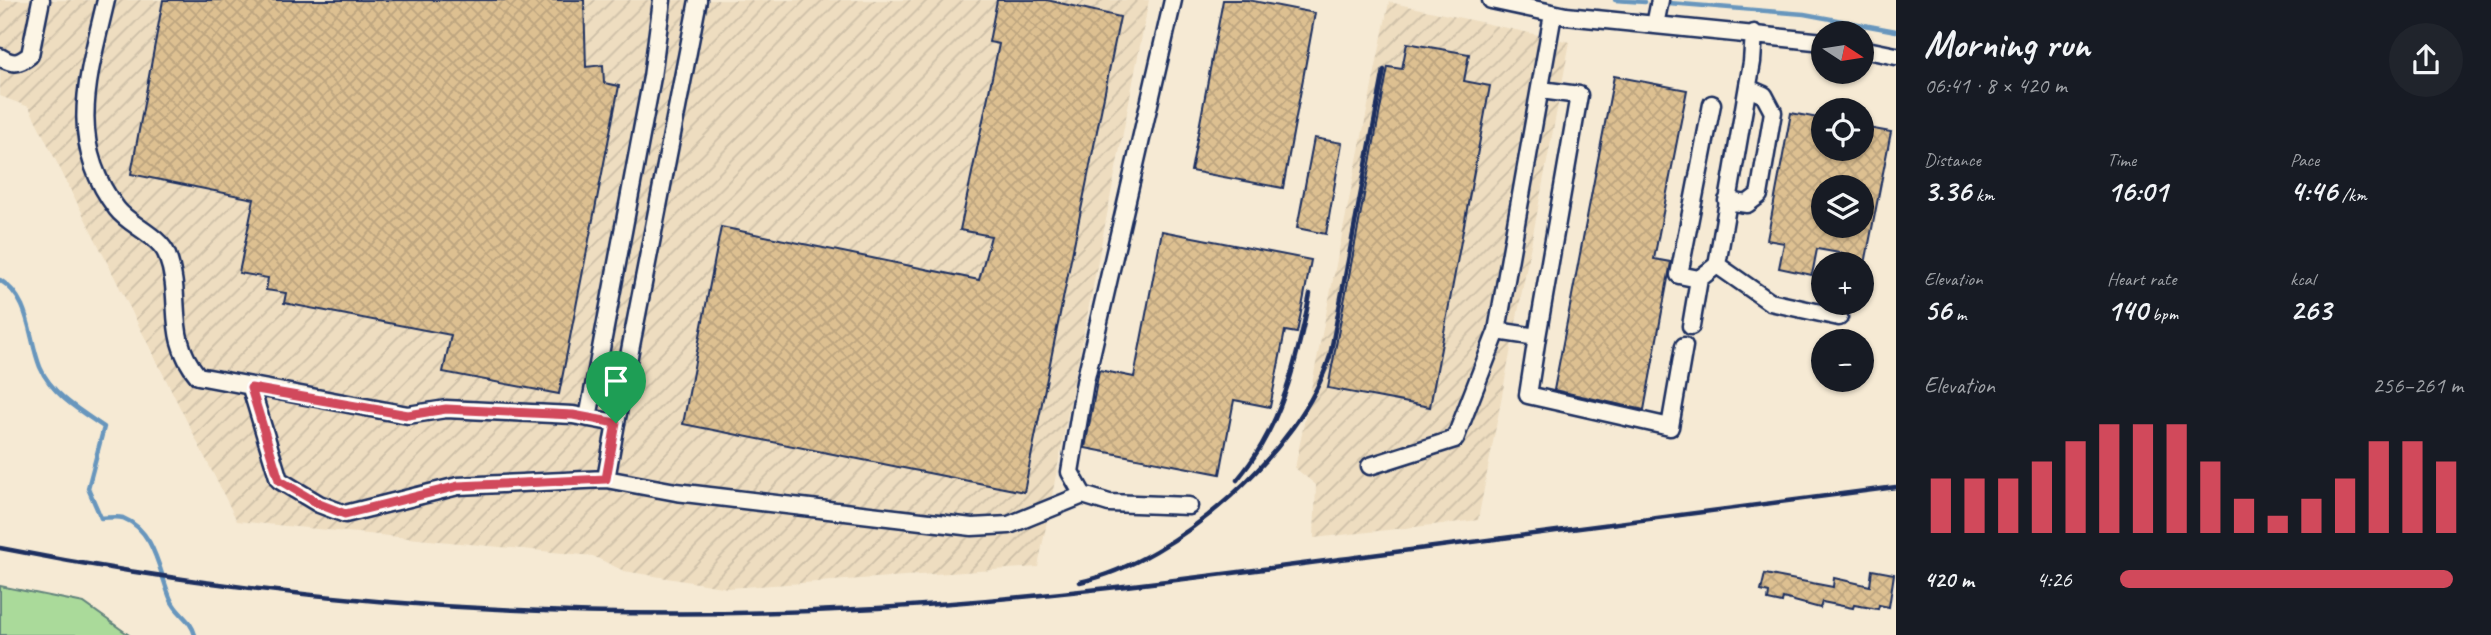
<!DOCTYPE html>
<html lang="en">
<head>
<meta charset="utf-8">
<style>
  :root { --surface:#171b24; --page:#20242c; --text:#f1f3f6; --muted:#9ea1a6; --accent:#d1495b }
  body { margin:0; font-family:Caveat,sans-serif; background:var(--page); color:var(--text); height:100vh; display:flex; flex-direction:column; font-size:26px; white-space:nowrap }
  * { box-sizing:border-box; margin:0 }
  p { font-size:23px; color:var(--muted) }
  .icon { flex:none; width:38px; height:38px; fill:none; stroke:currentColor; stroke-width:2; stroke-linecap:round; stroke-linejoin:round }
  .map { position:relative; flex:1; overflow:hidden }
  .details { display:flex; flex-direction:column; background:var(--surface); width:595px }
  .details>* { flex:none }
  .needle { width:46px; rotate:102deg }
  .controls { position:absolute; left:1811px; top:21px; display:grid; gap:14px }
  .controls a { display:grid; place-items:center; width:63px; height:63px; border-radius:50%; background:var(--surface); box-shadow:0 2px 5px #0004; font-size:35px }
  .pin { position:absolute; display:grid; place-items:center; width:60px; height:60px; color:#fff; margin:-72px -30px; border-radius:50% 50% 50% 0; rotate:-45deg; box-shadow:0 0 7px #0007 }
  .pin .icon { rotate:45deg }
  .round { display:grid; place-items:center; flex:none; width:74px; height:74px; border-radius:37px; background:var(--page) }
  .overview { display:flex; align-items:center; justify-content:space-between; height:119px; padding:0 28px }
  h1 { font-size:38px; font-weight:700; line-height:52px }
  .figures { display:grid; grid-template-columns:repeat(3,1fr); gap:10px; height:119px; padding:7px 28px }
  .figures div { display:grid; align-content:center }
  .figures b { font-size:30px; font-weight:700 }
  .figures small { font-size:19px; font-weight:400 }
  .figures p { font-size:19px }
  .chart { height:196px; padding:14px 28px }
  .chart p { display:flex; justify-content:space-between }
  .chart svg { width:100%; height:126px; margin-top:7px; stroke:var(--accent); stroke-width:6 }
  ul { padding:0 28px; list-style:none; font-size:23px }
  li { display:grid; grid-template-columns:112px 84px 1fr; align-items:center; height:52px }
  li i { height:18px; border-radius:9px; background:var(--accent) }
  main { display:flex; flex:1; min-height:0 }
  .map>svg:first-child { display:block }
</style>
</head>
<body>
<main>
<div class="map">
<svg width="1896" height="635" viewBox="0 0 1896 635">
  <defs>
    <pattern id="industrial-furrows" width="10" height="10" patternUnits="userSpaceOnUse" patternTransform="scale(1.75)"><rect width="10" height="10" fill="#eeddc0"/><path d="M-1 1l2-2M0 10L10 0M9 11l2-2" fill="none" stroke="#ccbea7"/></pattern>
    <pattern id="building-cross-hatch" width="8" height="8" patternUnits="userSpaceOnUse" patternTransform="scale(1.75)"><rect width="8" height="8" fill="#ddc091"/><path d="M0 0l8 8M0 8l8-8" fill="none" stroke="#bda57f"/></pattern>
  </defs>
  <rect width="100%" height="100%" fill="#f6ead4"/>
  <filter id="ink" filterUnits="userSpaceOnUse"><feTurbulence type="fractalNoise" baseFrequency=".0143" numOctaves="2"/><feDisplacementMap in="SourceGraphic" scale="14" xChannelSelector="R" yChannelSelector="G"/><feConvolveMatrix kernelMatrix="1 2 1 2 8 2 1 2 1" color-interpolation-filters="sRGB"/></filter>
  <g filter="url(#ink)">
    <path fill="url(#industrial-furrows)" d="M0 0H1149L1038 567 728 588 624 571 593 556 237 521 29 107 0 96Z
      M1389 2 1570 42 1478 520 1314 538 1316 485 1295 468Z"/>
    <path fill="#aada9a" stroke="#62847c" stroke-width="2" d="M0 586 84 603 129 635H0Z"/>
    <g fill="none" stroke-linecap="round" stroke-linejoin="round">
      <path stroke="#6796bd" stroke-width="4.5" d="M1615 0 1645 2
        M1669 3 1804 14 1896 31
        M0 280C31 299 28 337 40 367 51 394 82 412 104 427L88 488 101 518C107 518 117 516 123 518 156 531 159 573 171 600 177 614 191 619 195 635"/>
    </g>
    <path fill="url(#building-cross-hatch)" stroke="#1b2f5e" stroke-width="2" fill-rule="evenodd" d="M163 0H584L586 67 603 65 604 83 619 86 559 394 443 372 451 335 284 303 286 293 266 290 268 278 239 273 254 199 131 174Z
      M997 0H1047L1120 17 1024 492 683 424 721 227 979 280 991 236 960 230 999 44 989 42Z
      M1223 0H1248L1315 13 1283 188 1191 171Z
      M1407 43 1469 54 1464 81 1490 86 1430 407 1328 388 1388 67 1402 69Z
      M1614 76 1687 90 1654 259 1671 262 1644 410 1554 390Z
      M1791 113 1824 119V149H1862V127L1891 132 1865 264H1843L1845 254 1817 249 1812 275 1779 268 1784 243 1767 240ZM1824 187H1862V226H1824Z
      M1314 138 1342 143 1326 234 1297 228Z
      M1162 231 1311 260 1297 333 1285 331 1270 407 1234 400 1220 474 1085 448 1099 370 1134 377Z
      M1872 570 1894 574 1889 607 1879 605 1878 609 1854 605 1853 608 1822 602 1820 608 1783 598 1782 603 1768 600 1769 593 1761 591 1765 574 1833 587 1834 578 1870 586Z"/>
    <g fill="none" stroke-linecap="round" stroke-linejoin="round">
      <g stroke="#1b2f5e" stroke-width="21">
        <path id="minor" d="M106 0C89 74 65 142 117 209 129 225 160 236 167 255 184 300 164 335 198 376L408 415 446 409 573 415 616 423 698 0
          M1173 0 1085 382 1070 472 1083 495 1109 503 1189 506
          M1491 0 1566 16 1824 42
          M1553 14 1497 331 1537 337 1528 395 1670 427 1684 346
          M1655 25 1660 0
          M1862 49 1896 56
          M0 57C13 65 19 64 30 55L41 0
          M1727 201 1747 204 1759 195 1773 112 1764 95 1748 88
          M1717 265 1770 302 1839 317
          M1699 279 1679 275 1712 104
          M1691 326 1699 279 1717 265 1752 62 1754 33
          M1537 337 1579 95 1541 90
          M251 388 279 480 319 504 345 514 458 486 606 479 616 423
          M588 418 652 77 662 0
          M1370 466 1455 439 1497 331
          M606 479 676 492 972 527 1009 525 1083 495"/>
      </g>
      <use href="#minor" stroke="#fcf5e5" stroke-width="16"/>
      <path stroke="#1b2f5e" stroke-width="4.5" d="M1237 480C1282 427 1297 360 1310 294
        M0 548C287 605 585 624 878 608 1040 599 1202 577 1364 556 1541 533 1719 510 1896 487
        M1080 582C1177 561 1301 450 1330 356L1384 70"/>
    </g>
  </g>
  <g fill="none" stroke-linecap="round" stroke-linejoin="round" filter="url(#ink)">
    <g stroke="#fff" stroke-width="14">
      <path id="route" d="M251 388 408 415 446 409 573 415 616 423 606 479 458 486 345 514 319 504 279 480Z"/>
    </g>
    <use href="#route" stroke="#d1495b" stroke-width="9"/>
  </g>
</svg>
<div class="controls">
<a><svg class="needle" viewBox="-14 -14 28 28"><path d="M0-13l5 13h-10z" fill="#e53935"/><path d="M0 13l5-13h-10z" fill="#9ea1a6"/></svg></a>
<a><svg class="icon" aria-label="locate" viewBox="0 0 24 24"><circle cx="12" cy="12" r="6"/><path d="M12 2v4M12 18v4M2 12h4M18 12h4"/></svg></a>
<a><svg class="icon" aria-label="layers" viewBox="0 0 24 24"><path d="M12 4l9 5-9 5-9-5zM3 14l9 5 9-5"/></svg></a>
<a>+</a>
<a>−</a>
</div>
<div class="pin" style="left:616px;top:423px;background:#1e9e55"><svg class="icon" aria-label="arrive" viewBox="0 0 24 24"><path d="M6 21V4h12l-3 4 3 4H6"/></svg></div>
</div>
<section class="details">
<div class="overview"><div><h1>Morning run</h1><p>06:41 · 8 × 420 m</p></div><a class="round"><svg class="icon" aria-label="share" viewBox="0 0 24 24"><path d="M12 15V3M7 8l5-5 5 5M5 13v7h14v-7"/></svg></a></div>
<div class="figures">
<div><p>Distance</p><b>3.36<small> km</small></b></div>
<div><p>Time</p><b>16:01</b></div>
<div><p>Pace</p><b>4:46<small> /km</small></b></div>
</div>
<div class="figures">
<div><p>Elevation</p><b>56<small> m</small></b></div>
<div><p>Heart rate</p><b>140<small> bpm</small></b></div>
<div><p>kcal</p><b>263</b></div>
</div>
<div class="chart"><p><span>Elevation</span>256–261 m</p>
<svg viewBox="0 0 160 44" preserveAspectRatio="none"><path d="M5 44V25M15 44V25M25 44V25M35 44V19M45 44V12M55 44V6M65 44V6M75 44V6M85 44V19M95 44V32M105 44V38M115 44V32M125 44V25M135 44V12M145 44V12M155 44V19"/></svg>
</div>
<ul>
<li><b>420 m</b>4:26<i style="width:97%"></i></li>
</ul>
</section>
</main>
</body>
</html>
